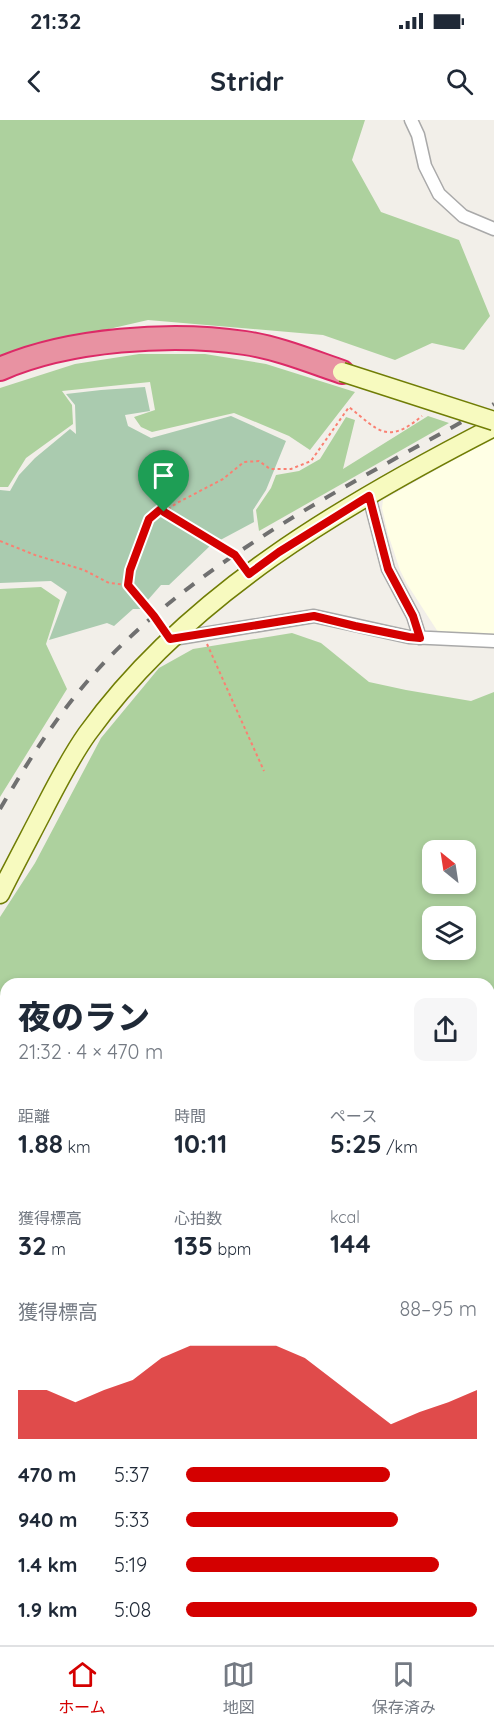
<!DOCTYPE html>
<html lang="ja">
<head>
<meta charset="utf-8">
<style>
  :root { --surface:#fff; --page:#f6f6f7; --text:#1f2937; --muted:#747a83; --line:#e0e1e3; --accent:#d40000 }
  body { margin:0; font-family:Quicksand,"Noto Sans JP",sans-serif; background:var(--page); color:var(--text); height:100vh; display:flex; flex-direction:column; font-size:22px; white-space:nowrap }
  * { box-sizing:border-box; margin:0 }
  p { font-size:20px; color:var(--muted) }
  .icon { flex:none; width:33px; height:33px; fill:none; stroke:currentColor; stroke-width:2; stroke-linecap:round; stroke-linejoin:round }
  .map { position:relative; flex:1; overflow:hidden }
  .side { position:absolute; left:0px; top:858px; width:495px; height:668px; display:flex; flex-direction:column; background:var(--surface); border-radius:18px 18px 0 0; box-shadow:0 3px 9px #0003 }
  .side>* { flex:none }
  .needle { width:39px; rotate:330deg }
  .tools { position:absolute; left:422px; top:720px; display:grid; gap:12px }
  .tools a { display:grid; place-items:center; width:54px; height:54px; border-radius:12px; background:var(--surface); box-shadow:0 3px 9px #0003; font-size:30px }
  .pin { position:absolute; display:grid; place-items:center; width:51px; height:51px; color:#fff; margin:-62px -26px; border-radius:50% 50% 50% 0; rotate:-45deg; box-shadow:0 0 6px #0007 }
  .pin .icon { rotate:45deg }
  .round { display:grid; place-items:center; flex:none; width:63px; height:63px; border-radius:12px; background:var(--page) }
  .head { display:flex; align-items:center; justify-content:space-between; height:102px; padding:0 18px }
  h1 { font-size:33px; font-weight:800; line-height:45px }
  .metrics { display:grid; grid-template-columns:repeat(3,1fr); gap:9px; height:102px; padding:6px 18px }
  .metrics div { display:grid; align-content:center }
  .metrics b { font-size:26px; font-weight:800 }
  .metrics small { font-size:16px; font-weight:400 }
  .metrics p { font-size:16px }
  .chart { height:168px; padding:12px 18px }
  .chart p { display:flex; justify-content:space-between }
  .chart svg { width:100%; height:108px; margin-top:6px; fill:var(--accent); opacity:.7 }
  ul { padding:0 18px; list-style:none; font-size:20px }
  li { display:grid; grid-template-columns:96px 72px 1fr; align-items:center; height:45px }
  li i { height:15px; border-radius:8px; background:var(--accent) }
  .status { display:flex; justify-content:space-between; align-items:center; height:42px; padding:0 30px; background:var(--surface); direction:ltr }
  .status svg { height:16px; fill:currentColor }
  header { display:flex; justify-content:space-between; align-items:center; height:78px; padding:0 18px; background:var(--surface); font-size:27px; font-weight:800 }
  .menu { display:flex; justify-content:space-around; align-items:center; height:84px; border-top:2px solid var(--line); background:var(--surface); font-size:16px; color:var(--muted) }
  .menu a { display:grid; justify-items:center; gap:3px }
  .menu .current { color:var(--accent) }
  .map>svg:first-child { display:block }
</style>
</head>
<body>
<div class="status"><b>21:32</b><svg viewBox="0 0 49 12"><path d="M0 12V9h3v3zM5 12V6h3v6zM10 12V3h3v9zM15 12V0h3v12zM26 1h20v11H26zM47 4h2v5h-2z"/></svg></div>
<header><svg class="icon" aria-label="back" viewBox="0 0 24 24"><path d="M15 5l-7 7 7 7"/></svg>Stridr<svg class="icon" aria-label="search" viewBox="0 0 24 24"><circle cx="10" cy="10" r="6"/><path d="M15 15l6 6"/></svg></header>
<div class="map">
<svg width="494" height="1525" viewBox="0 0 494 1525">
  <rect width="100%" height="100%" fill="#f2efe9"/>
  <path fill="#ffffe5" d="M492 318 494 319V515L438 512 407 464 400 450 388 414 382 388 383 380Z"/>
  <path fill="#add19e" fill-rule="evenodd" d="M0 0H365L352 40 381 92 459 120 490 196 464 230 432 223 395 240 323 215 148 200 22 229 0 239Z
    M139 234H205L266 244 355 272 310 330 289 316 234 293 152 312 141 307 134 297 155 290 150 262 62 271 72 285 73 304 26 338 8 367H0V268L75 244Z
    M428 296 449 303 259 411 256 390 271 368 276 355 299 351 320 339 346 297 355 300 343 349Z
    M41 467 60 480 46 524 67 569 0 677V469Z
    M292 513 321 523 369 562 406 570 471 581 494 572V1525H0V797L35 743 101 618 159 548 193 529ZM432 730H465V764H432ZM432 796H465V830H432ZM6 864H489V1520H6Z"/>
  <path fill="#aacbaf" d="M145 267 150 291 125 295 128 306 151 318 231 296 286 321 266 370 253 390 254 402 211 425 169 465H161L140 489H133L114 506 107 503 49 520 67 472 51 461 0 463V370L10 371 19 355 35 338 70 309 76 314 75 285 66 274 101 270Z"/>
  <path fill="#c8facc" d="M228 1520H340L336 1525H230Z"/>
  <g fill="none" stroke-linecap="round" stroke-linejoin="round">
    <g stroke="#a9a9a9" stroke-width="15">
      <path id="street" d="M411 0 418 15 425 46 439 74 463 96 494 109
        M369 376 388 449 413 496 420 518
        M173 519 314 496 409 517 494 521"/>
    </g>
    <g stroke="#707d05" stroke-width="21">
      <path id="secondary" d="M0 774C14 746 29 718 44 689 57 664 70 638 87 614 187 475 344 384 494 307"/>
    </g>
    <g stroke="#dc2a67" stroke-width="26">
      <path id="highway" d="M0 249C68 219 172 212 245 223 278 228 310 241 342 252"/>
    </g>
    <path stroke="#fa8072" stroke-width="2" stroke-dasharray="3 3" stroke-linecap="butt" d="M165 392 235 435 240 442
      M0 421 35 435 84 450 109 463 128 465 162 507
      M128 465 130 450 149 399 162 388 164 392 177 383 223 359 244 342 259 341 270 349H291L311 341 349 287C379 311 387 325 422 296
      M207 524 264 651
      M489 1366H494
      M78 1520 82 1523V1525
      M118 1520 119 1525
      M244 1520 246 1525
      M283 1522 285 1521
      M58 1525 59 1520
      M307 1525 310 1520
      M321 1525 324 1520
      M339 1525 342 1520
      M374 1525 381 1520"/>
    <use href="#street" stroke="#fff" stroke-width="12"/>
    <use href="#secondary" stroke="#f7fabf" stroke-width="18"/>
    <use href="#highway" stroke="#e892a2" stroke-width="22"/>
    <path stroke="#707070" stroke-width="4" stroke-dasharray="12 12" stroke-linecap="butt" d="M0 689C37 626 73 570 128 519 232 421 370 354 494 284"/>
    <g stroke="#707d05" stroke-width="21" stroke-linecap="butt">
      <path id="secondary-bridge" d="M342 252 494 301"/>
    </g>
    <use href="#secondary-bridge" stroke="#f7fabf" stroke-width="18"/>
  </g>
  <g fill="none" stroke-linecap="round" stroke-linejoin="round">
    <g stroke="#fff" stroke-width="12">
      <path id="route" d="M369 376 388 449 413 496 420 518 409 517 355 506 314 496 170 519 154 496 128 465 130 450 149 399 162 388 164 392 235 435 249 454 279 432Z"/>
    </g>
    <use href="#route" stroke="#d40000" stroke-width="8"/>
  </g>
</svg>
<div class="tools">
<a><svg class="needle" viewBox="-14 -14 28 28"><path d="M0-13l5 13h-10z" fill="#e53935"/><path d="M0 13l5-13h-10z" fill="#747a83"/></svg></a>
<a><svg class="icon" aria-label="layers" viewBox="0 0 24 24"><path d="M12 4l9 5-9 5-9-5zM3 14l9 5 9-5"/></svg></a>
</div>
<div class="pin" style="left:164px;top:392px;background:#1e9e55"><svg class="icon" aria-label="arrive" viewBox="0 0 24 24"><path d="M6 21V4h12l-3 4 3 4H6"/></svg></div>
<section class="side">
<div class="head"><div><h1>夜のラン</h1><p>21:32 · 4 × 470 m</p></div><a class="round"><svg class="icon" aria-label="share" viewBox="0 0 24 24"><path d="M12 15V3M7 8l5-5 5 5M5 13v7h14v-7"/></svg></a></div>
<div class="metrics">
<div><p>距離</p><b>1.88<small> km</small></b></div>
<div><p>時間</p><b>10:11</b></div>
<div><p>ペース</p><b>5:25<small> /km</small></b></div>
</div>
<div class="metrics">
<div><p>獲得標高</p><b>32<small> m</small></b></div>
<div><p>心拍数</p><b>135<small> bpm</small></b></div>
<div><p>kcal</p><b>144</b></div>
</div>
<div class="chart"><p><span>獲得標高</span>88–95 m</p>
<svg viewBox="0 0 160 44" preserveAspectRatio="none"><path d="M0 44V24L10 24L20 29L30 24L40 20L50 11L60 6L70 6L80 6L90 6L100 11L110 20L120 29L130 38L140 33L150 29L160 24V44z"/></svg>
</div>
<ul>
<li><b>470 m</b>5:37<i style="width:70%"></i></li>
<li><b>940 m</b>5:33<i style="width:73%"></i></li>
<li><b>1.4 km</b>5:19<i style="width:87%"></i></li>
<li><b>1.9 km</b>5:08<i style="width:100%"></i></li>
</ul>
</section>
</div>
<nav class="menu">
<a class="current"><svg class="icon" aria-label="home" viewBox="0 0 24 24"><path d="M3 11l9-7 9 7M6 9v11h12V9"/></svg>ホーム</a>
<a><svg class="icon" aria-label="map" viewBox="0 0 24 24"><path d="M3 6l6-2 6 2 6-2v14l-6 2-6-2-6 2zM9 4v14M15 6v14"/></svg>地図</a>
<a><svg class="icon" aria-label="saved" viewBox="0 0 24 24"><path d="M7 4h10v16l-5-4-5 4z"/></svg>保存済み</a>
</nav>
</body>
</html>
